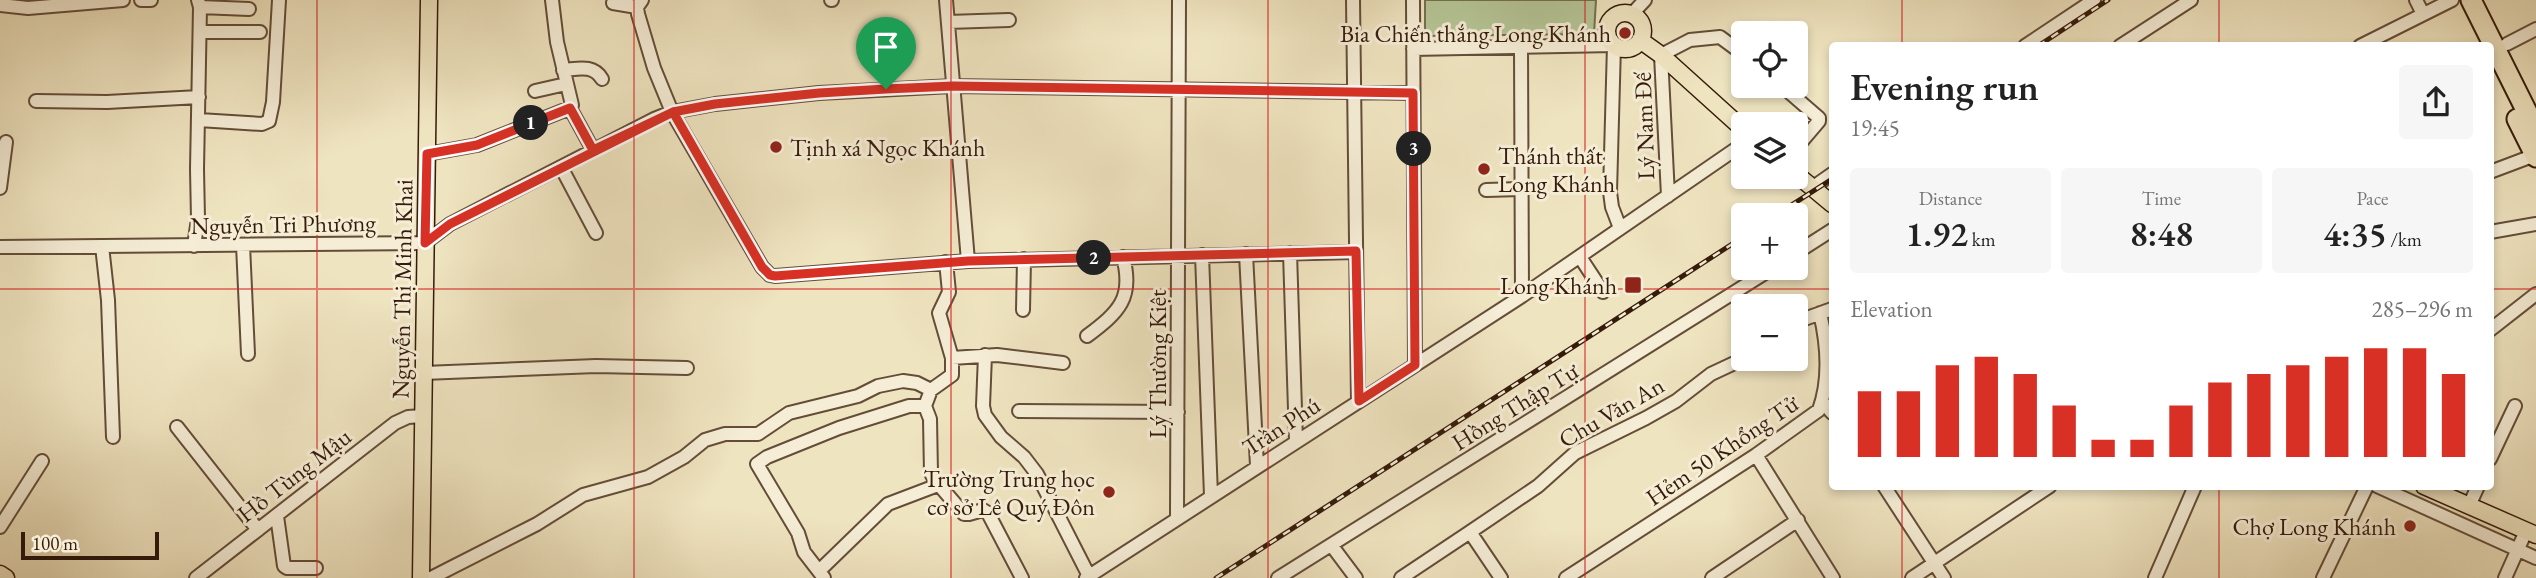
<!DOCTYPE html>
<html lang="en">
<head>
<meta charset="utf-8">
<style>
  :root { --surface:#fff; --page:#f6f6f6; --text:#222; --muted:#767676; --accent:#d93025 }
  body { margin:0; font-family:"EB Garamond",serif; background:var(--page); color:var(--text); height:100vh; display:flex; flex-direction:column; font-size:26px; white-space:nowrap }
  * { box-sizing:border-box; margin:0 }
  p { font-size:23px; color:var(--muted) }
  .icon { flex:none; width:38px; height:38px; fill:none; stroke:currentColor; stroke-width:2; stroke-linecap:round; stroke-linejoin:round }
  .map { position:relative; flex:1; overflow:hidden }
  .sheet { position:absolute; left:1829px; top:42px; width:665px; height:448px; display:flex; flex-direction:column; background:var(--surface); border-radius:7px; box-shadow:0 4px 10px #0003 }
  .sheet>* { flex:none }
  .tools { position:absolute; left:1731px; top:21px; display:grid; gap:14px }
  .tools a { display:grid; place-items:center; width:77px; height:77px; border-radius:7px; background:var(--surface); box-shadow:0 4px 10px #0003; font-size:35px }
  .scale { position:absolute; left:21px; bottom:18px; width:138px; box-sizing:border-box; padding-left:7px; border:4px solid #351b0a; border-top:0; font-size:19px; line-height:24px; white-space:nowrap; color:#351b0a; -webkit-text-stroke:5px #f5edd6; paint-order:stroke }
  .pin { position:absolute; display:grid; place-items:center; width:60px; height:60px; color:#fff; margin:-72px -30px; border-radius:50% 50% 50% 0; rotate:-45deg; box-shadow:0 0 7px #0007 }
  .pin .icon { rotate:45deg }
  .km { position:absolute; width:35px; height:35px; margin:-18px; border-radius:50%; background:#222; color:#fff; font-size:19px; line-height:35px; text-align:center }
  .round { display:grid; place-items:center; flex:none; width:74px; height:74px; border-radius:7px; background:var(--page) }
  .summary { display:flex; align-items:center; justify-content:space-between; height:119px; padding:0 21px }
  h1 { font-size:38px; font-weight:600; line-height:52px }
  .figures { display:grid; grid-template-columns:repeat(3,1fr); gap:10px; height:119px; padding:7px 21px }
  .figures div { display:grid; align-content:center; border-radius:7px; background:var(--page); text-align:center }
  .figures b { font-size:35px; font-weight:600 }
  .figures small { font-size:19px; font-weight:400 }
  .figures p { font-size:19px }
  .chart { height:196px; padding:14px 21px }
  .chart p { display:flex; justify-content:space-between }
  .chart svg { width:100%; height:126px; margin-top:7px; stroke:var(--accent); stroke-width:6 }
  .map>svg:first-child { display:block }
</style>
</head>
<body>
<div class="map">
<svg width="2536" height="578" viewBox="0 0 2536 578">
  <rect width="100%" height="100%" fill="#efe4c0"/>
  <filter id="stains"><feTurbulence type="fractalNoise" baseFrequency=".00286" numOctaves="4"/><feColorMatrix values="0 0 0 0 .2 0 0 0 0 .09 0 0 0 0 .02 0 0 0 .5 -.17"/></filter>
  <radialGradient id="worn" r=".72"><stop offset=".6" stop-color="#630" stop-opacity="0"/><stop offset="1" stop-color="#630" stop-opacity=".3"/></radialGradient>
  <path fill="#b5c596" stroke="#757050" stroke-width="2" d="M1425 0H1596L1594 34 1425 36Z"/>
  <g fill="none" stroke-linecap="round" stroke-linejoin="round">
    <g stroke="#644d38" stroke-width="16">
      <path id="minor" d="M141 0H151
        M642 0 637 7 638 14 654 68 672 112 762 267 770 275 775 276 968 261 1356 252
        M831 0H832
        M946 0 968 261
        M1353 0 1358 401
        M1413 0 1415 365
        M2416 0 2423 14
        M613 3 637 7
        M0 5 28 8 123 0
        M200 7 249 9
        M1631 15 1645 0
        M948 22 1009 20
        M200 32H260
        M2507 44 2536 29
        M2025 46 2094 0
        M2120 46 2191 0
        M2360 46 2452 0
        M1521 47 1522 296
        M1413 49 1614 45 1610 192 1612 207 1620 228
        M563 70C578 69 593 64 602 79
        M1782 86 1819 118V121L1796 148
        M535 91 566 84
        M36 101 107 102 199 97
        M570 108 593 150
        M199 120 262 124 269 121 273 102 279 0
        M427 154 477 145 570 108 572 105 557 42 552 0
        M561 167 596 233
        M2490 172 2535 155
        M0 188 6 142
        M1812 188 1832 174
        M1486 190 1521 189
        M1668 196 1661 55 1690 40 1720 37 1743 54
        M2490 232 2536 224
        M243 245 248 354
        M102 246 108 300 113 437
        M194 246 198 219 197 169 200 7 198 0
        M0 247 425 243 450 224 654 119 672 112 715 104 819 93 953 86 1413 93
        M1290 253 1296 441
        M1796 253 1832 230
        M1246 254 1257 466
        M1202 255 1211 496
        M1580 257 1603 292
        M1023 310 1024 259
        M1796 322 1832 309
        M2490 330 2536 294
        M1087 336C1119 312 1134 298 1123 257
        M985 355 983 406 985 415 1001 437 1024 457 1037 474 1089 576
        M952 358 997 355 1063 363
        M424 373 596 366 687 368
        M931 390 952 375V358L939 313 949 292 946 262
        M1822 401 1832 413
        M1019 411 1178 412
        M177 427 258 530
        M1756 455 1833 578
        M2490 459 2515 406
        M1884 486 1944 578
        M2377 486 2536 558
        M2469 506 2478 486
        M277 516 284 566 287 568H316
        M1177 518 1179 0
        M0 527 42 461
        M1470 532 1538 486 1575 453 1646 418 1676 401 1711 374 1743 359
        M1332 546 1356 578
        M819 571 888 504 938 485
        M196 578 395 423 408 417 423 416
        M431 578 537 524 583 495 648 477 684 457 705 440 725 434H758L789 413 858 396 878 386 903 381 917 383 931 390 925 406 930 419 931 473 934 479 964 514H969L983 510 988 513 1022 578
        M824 578 804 552 798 533 757 464 767 457 839 428 909 406H925
        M1086 578 1522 296 1743 144
        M1278 578 1773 268
        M1401 578 1470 532 1501 578
        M1566 578 1756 455 1819 410C1830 380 1827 343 1820 313
        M1712 578 1798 520
        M1912 578 2050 486
        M2155 578 2195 486
        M2323 578 2367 486
        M2505 578 2526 531"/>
    </g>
    <g stroke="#351b0a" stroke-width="19">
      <path id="major" d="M1607 31a18 18 0 1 1 36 0a18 18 0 1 1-36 0Z
        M1640 40 1661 55 1743 129
        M1796 174 1832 204
        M2424 486 2536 535
        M0 574 6 578
        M421 578 429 0"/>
    </g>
    <g stroke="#351b0a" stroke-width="23">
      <path id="highway" d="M2471 0 2536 130
        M2517 119 2536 157"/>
    </g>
    <use href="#minor" stroke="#f5edd6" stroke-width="12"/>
    <use href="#major" stroke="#efe4c0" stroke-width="16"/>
    <use href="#highway" stroke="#efe4c0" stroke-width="19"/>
    <g stroke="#351b0a" stroke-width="5">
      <path id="rail" d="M2038 46 2108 0
        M1776 215 1832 179
        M1216 578 1743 237"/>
    </g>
    <use href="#rail" stroke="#f5edd6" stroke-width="2.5" stroke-dasharray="8" stroke-linecap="butt"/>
  </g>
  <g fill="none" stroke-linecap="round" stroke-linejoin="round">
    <g stroke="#fff" stroke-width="14">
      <path id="route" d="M886 89 819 93 715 104 673 112 450 224 425 243 427 154 477 145 570 108 593 150 673 112 762 267 770 275 775 276 968 261 1356 251 1359 401 1415 365 1413 93 953 86 886 89"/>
    </g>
    <use href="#route" stroke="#d93025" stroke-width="9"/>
  </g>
  <path fill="none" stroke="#d62828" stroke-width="2" stroke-opacity="0.55" d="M317 0V578M634 0V578M951 0V578M1268 0V578M1585 0V578M1902 0V46M2219 0V46M0 289H1832M2490 289H2536M1902 486V578M2219 486V578"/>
  <g fill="#8f2418" stroke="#f5edd6" stroke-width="2.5">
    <circle cx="1625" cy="33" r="7"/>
    <circle cx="776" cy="147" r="7"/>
    <circle cx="1484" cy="169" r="7"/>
    <rect x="1624" y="276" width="18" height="18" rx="3.5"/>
    <circle cx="1109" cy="492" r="7"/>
    <circle cx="2410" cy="526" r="7"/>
  </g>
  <g text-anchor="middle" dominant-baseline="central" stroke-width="6" stroke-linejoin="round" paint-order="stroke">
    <g font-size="24" fill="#351b0a" stroke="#f5edd6" text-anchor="end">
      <text x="1611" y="33">Bia Chiến thắng Long Khánh</text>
      <text x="790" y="147" text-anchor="start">Tịnh xá Ngọc Khánh</text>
      <text x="1498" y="155" text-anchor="start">Thánh thất<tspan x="1498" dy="28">Long Khánh</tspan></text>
      <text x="1617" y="285">Long Khánh</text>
      <text x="1095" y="478">Trường Trung học<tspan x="1095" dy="28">cơ sở Lê Quý Đôn</tspan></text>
      <text x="2396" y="526">Chợ Long Khánh</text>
    </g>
    <g font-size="24" fill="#351b0a" stroke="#f5edd6">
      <text transform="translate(1644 126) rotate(-92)">Lý Nam Đế</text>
      <text transform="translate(283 224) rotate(-1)">Nguyễn Tri Phương</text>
      <text transform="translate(402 289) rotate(-89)">Nguyễn Thị Minh Khai</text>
      <text transform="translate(1157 364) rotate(-90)">Lý Thường Kiệt</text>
      <text transform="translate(1515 406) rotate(-32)">Hồng Thập Tự</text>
      <text transform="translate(1611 412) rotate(-30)">Chu Văn An</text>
      <text transform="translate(1281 426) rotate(-33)">Trần Phú</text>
      <text transform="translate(1722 450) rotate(-34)">Hẻm 50 Khổng Tử</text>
      <text transform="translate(294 475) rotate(-38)">Hồ Tùng Mậu</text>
    </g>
  </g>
  <rect width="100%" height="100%" filter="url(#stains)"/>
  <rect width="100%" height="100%" fill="url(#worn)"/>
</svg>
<div class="tools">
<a><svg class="icon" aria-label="locate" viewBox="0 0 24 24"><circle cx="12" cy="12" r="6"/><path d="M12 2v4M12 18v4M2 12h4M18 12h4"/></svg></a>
<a><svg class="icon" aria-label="layers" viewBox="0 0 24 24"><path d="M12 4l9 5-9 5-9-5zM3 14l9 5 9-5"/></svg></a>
<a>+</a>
<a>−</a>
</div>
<div class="scale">100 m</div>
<div class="pin" style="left:886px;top:89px;background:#1e9e55"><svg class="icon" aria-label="arrive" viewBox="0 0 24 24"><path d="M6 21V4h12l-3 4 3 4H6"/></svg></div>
<b class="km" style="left:531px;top:123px">1</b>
<b class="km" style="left:1094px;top:258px">2</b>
<b class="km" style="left:1414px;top:149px">3</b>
<section class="sheet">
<div class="summary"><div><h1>Evening run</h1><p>19:45</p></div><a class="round"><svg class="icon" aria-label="share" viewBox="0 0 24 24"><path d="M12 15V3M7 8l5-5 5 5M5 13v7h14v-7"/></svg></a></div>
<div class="figures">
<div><p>Distance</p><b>1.92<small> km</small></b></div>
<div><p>Time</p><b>8:48</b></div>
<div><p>Pace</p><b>4:35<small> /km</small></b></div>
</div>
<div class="chart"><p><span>Elevation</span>285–296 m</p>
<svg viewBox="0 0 160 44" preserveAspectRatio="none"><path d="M5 44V21M15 44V21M25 44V12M35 44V9M45 44V15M55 44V26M65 44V38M75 44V38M85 44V26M95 44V18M105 44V15M115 44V12M125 44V9M135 44V6M145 44V6M155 44V15"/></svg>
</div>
</section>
</div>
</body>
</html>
